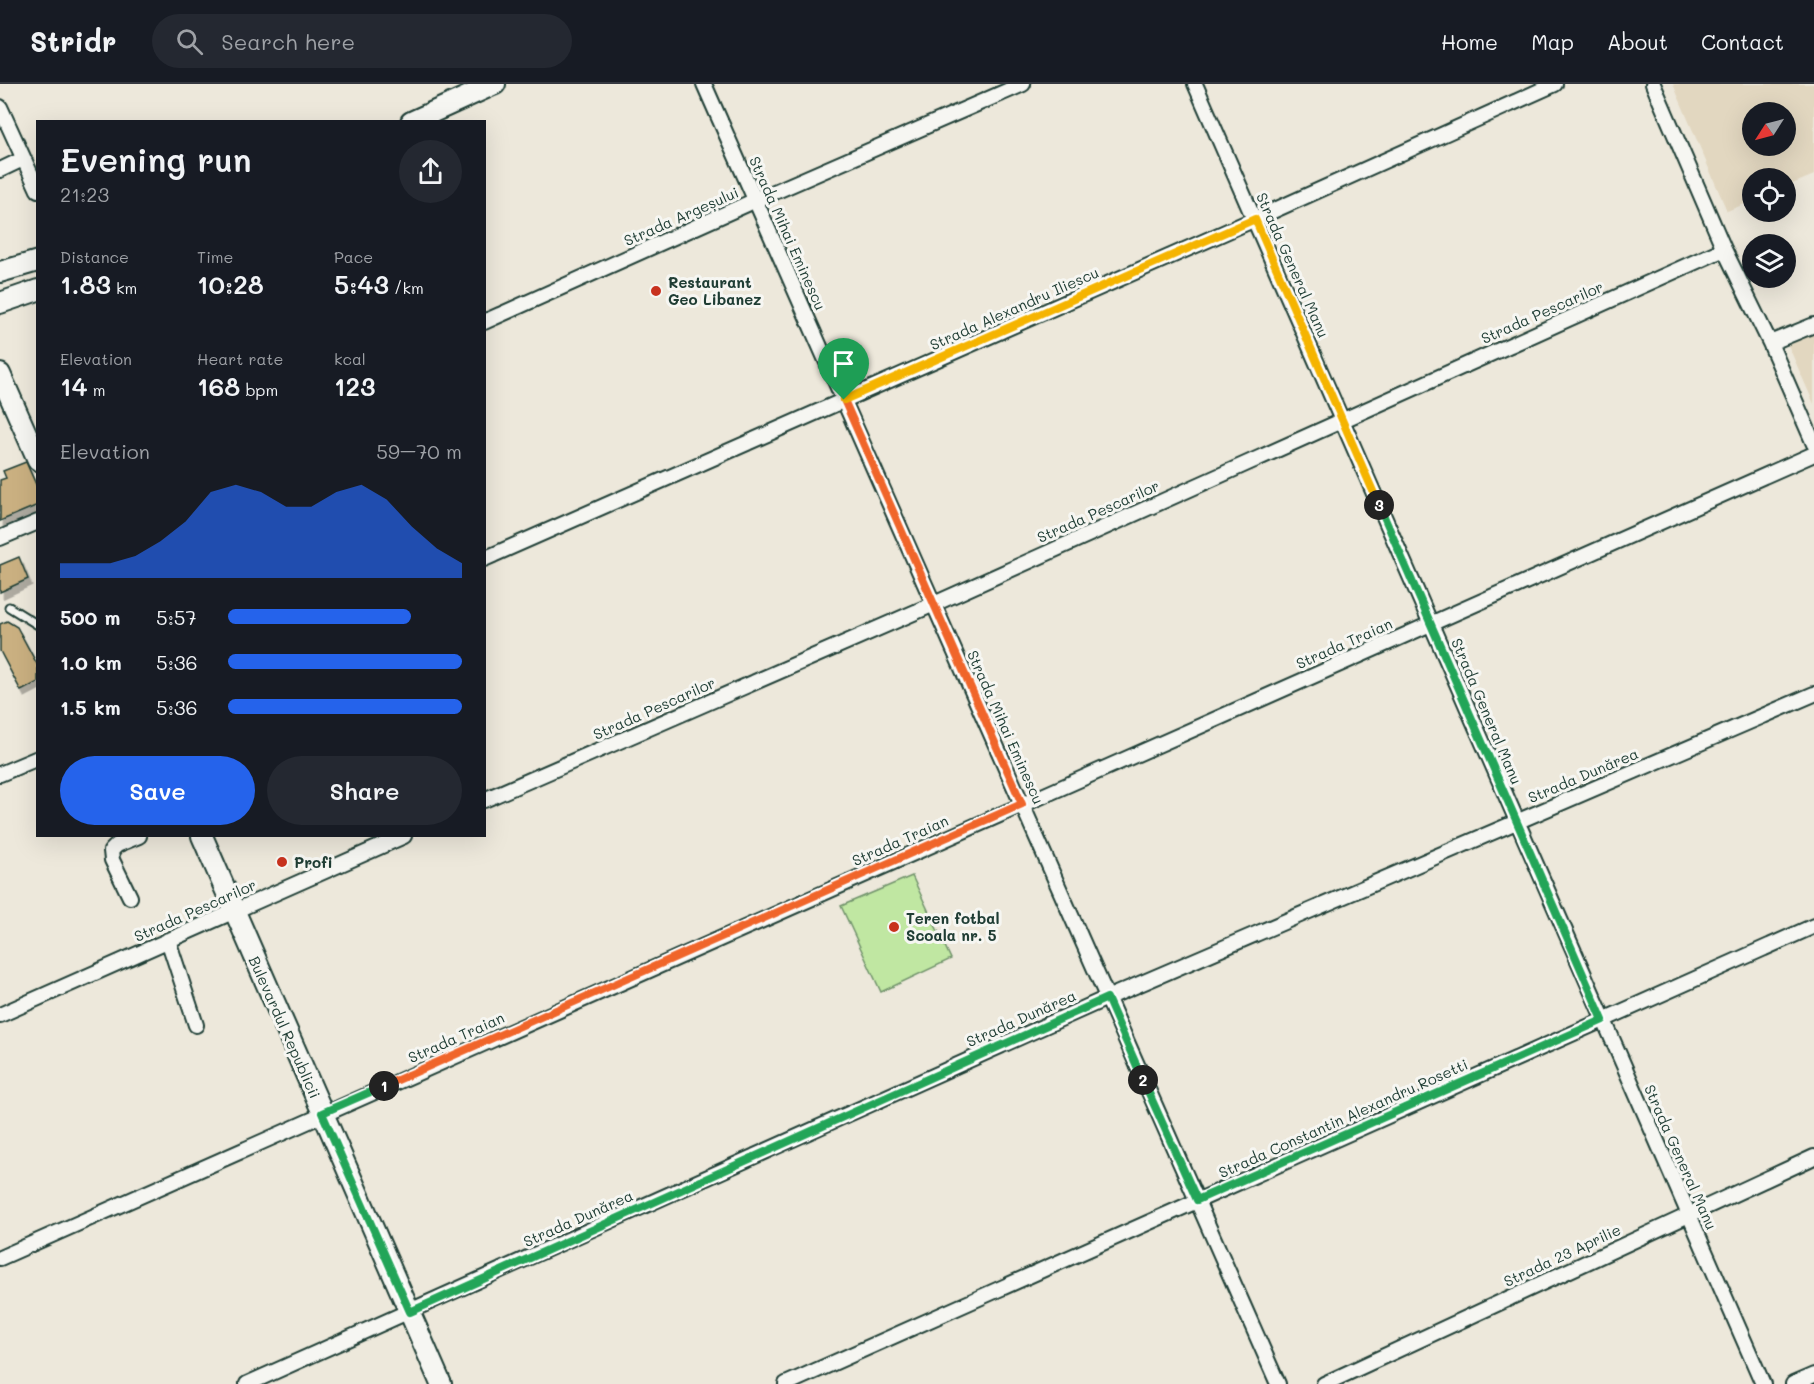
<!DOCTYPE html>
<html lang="en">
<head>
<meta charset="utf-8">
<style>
  :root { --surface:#171b24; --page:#242831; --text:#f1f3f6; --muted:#9ea1a6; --line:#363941; --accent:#2563eb }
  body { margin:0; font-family:Mali,sans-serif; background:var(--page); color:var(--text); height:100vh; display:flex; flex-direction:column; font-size:22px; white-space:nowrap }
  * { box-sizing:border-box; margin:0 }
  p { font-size:20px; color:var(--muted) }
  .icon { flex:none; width:33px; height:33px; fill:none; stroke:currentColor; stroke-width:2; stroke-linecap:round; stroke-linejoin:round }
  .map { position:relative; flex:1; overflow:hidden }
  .drawer { position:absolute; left:36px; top:36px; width:450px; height:717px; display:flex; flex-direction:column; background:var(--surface); border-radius:0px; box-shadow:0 6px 24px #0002 }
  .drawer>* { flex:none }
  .needle { width:39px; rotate:234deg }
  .buttons { position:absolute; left:1742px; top:18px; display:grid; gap:12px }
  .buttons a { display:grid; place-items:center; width:54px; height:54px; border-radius:50%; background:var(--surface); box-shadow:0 6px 24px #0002; font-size:30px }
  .pin { position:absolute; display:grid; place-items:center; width:51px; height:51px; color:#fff; margin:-62px -26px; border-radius:50% 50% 50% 0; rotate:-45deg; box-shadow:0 0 6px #0007 }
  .pin .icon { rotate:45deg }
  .km { position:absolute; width:30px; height:30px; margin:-15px; border-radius:50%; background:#222; color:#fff; font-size:16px; line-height:30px; text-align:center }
  .round { display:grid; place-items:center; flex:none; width:63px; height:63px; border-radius:32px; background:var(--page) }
  .head { display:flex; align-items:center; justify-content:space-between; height:102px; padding:0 24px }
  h1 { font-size:33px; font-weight:600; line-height:45px }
  .metrics { display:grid; grid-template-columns:repeat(3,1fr); gap:9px; height:102px; padding:6px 24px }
  .metrics div { display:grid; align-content:center }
  .metrics b { font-size:26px; font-weight:600 }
  .metrics small { font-size:16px; font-weight:400 }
  .metrics p { font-size:16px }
  .chart { height:168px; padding:12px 24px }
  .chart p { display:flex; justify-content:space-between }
  .chart svg { width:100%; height:108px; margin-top:6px; fill:var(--accent); opacity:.7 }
  .action { display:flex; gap:12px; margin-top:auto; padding:12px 24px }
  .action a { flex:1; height:69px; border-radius:36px; background:var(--accent); color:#fff; font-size:24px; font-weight:600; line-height:69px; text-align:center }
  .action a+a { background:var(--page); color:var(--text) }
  ul { padding:0 24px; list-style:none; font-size:20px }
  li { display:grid; grid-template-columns:96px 72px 1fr; align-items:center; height:45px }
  li i { height:15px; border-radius:8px; background:var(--accent) }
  header { display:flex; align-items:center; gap:36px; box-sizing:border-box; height:84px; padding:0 30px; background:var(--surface); border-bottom:2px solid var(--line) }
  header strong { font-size:28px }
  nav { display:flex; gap:33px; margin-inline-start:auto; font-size:21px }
  .search { width:420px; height:54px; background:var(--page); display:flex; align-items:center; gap:15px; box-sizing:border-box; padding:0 21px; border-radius:33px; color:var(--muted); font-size:22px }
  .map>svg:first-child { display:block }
</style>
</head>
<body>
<header>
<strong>Stridr</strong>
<div class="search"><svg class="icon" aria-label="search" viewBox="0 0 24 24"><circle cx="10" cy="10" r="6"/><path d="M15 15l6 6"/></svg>Search here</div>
<nav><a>Home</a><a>Map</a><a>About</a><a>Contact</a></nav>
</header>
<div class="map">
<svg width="1814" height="1300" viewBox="0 0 1814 1300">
  <defs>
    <filter id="shadow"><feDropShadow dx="3.5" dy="6" stdDeviation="0" flood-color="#0004"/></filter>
  </defs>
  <rect width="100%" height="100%" fill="#ede8db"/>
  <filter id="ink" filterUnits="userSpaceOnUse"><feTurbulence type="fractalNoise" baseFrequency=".0167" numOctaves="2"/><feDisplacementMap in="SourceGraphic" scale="12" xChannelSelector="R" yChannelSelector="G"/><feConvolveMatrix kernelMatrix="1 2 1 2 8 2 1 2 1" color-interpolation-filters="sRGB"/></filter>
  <g filter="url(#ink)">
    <path fill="#e2d7c0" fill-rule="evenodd" d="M1673 0H1814V91L1785 103V94H1752V117L1727 127ZM1752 28H1785V62H1752Z
      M1814 250V320L1788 261Z"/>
    <path fill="#c0e7a2" stroke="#70926b" stroke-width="1.5" d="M912 792 951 875 881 908 841 822Z"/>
    <path fill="#cab081" stroke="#1f3d34" stroke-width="1.5" filter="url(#shadow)" d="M26 378 38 405V421L0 437V396L6 394 3 387Z
      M19 473 28 495 0 508V481Z
      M7 537 17 543 38 582V598L21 607 0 567V540Z"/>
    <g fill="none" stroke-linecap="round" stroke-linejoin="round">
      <g stroke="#1f3d34" stroke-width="11">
        <path id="lane" d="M9 523 38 541"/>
      </g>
      <g stroke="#1f3d34" stroke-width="18">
        <path id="street" d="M704 0 1278 1300
          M1195 0 1763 1300
          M1653 0 1724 165 1770 259 1814 360
          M0 23 38 106
          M0 86 23 75
          M484 238 756 116 1023 0
          M1770 259 1814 241
          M0 454 38 438
          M484 475 1255 135 1555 0
          M0 690 38 674
          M484 716 934 520 1724 165
          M130 813 112 776 111 767 117 761 139 752
          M168 856 196 941
          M0 931 404 752
          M0 1174 1814 370
          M247 1300 1107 914 1814 610
          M786 1300 1814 842
          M1324 1300 1814 1073
          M1793 1300 1814 1291"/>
      </g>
      <g stroke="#1f3d34" stroke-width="24">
        <path id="secondary" d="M411 38 495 0
          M0 188 38 177
          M0 219 38 206
          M0 290 38 376
          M202 752 441 1300"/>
      </g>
      <use href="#lane" stroke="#f6f6f2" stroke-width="7"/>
      <use href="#street" stroke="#f6f6f2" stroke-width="14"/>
      <use href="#secondary" stroke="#f6f6f2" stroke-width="20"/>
    </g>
  </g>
  <g fill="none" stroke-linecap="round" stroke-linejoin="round" filter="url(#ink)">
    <g stroke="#fff" stroke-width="12">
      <path id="split-1" d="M384 1002 1022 720 844 316"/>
    </g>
    <g stroke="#fff" stroke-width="12">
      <path id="split-2" d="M384 1002 322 1029 410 1228 1107 914 1143 996"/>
    </g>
    <g stroke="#fff" stroke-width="12">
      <path id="split-3" d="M1143 996 1197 1116 1603 936 1379 421"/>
    </g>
    <g stroke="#fff" stroke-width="12">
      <path id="split-4" d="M844 316 1255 135 1379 421"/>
    </g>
    <use href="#split-1" stroke="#f0652b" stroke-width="8"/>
    <use href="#split-2" stroke="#22a559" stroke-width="8"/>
    <use href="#split-3" stroke="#22a559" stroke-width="8"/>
    <use href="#split-4" stroke="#f5b400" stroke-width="8"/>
  </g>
  <g fill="#c8321e" stroke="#f6f6f2" stroke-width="2">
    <circle cx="656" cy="207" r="6"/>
    <circle cx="282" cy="778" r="6"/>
    <circle cx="894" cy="843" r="6"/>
  </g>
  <g text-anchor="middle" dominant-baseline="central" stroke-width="6" stroke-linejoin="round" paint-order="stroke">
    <g font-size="15" fill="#1f3d34" stroke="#f6f6f2">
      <text transform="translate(681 132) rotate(-24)">Strada Argeșului</text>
      <text transform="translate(788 149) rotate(66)">Strada Mihai Eminescu</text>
      <text transform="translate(1293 181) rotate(66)">Strada General Manu</text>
      <text transform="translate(1014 224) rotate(-24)">Strada Alexandru Iliescu</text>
      <text transform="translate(1542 228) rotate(-24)">Strada Pescarilor</text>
      <text transform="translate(1098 427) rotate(-24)">Strada Pescarilor</text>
      <text transform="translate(1344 559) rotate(-24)">Strada Traian</text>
      <text transform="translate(654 624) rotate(-24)">Strada Pescarilor</text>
      <text transform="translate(1487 627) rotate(67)">Strada General Manu</text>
      <text transform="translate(1006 643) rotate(66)">Strada Mihai Eminescu</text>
      <text transform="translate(1583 691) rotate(-23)">Strada Dunărea</text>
      <text transform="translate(900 756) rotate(-24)">Strada Traian</text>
      <text transform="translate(195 826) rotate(-24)">Strada Pescarilor</text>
      <text transform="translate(1021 934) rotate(-24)">Strada Dunărea</text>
      <text transform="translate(285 943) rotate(66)">Bulevardul Republicii</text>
      <text transform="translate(456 953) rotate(-24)">Strada Traian</text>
      <text transform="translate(1343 1034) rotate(-24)">Strada Constantin Alexandru Rosetti</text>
      <text transform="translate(1681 1073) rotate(66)">Strada General Manu</text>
      <text transform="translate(578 1134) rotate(-24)">Strada Dunărea</text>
      <text transform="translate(1562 1171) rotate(-25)">Strada 23 Aprilie</text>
    </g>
    <g font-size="15" font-weight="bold" fill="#1f3d34" stroke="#f6f6f2" text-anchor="start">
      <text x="668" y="198">Restaurant<tspan x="668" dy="17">Geo Libanez</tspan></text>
      <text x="294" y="778">Profi</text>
      <text x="906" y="834">Teren fotbal<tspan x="906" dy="17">Scoala nr. 5</tspan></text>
    </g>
  </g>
</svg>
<div class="buttons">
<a><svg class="needle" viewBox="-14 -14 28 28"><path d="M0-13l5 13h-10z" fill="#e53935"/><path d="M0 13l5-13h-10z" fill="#9ea1a6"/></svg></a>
<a><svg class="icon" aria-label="locate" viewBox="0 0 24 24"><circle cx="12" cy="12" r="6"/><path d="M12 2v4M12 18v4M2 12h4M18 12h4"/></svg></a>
<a><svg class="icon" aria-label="layers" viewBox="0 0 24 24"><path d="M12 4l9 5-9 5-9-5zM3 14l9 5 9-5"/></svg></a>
</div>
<div class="pin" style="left:844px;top:316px;background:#1e9e55"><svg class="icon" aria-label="arrive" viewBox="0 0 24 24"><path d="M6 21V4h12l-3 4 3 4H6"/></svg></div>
<b class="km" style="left:384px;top:1002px">1</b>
<b class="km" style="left:1143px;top:996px">2</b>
<b class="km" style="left:1379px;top:421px">3</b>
<section class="drawer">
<div class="head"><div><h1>Evening run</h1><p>21:23</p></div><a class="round"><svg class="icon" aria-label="share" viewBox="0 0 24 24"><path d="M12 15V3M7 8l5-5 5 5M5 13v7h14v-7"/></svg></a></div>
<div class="metrics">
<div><p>Distance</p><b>1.83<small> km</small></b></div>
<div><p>Time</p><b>10:28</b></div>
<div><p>Pace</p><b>5:43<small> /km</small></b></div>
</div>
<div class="metrics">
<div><p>Elevation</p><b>14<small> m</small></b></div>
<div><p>Heart rate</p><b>168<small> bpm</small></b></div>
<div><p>kcal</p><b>123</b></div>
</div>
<div class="chart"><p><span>Elevation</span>59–70 m</p>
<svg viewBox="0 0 160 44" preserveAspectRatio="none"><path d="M0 44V38L10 38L20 38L30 35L40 29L50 21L60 9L70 6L80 9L90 15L100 15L110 9L120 6L130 12L140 23L150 32L160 38V44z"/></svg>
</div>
<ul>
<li><b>500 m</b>5:57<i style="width:78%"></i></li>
<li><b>1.0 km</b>5:36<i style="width:100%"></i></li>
<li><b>1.5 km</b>5:36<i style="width:100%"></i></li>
</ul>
<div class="action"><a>Save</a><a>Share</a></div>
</section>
</div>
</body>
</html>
